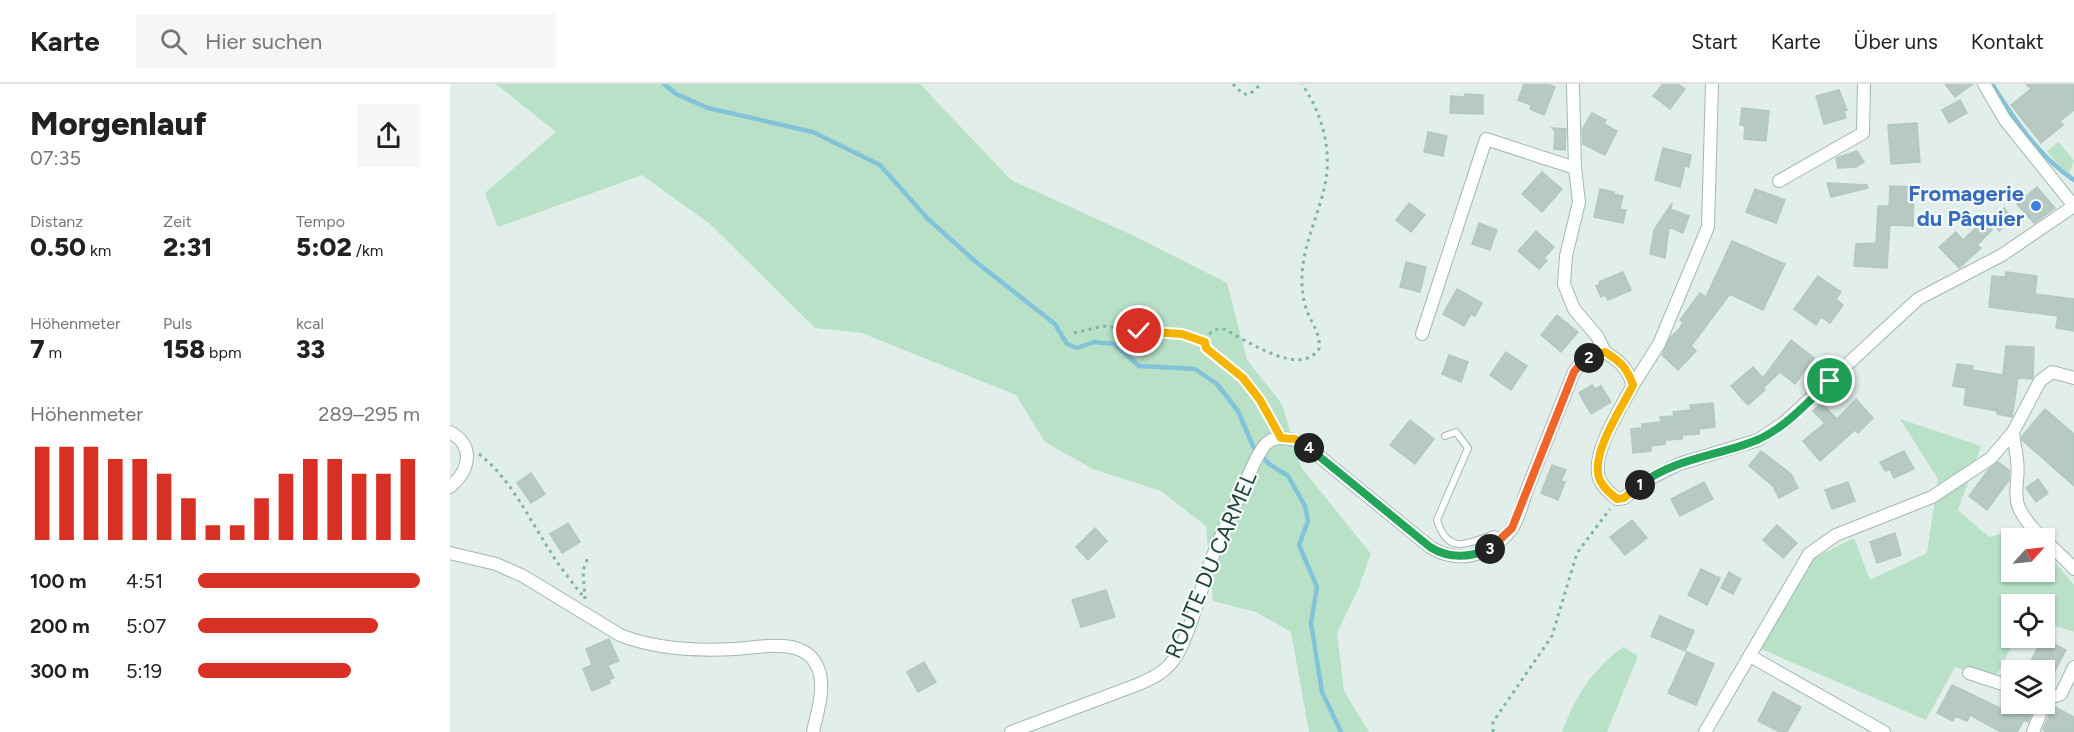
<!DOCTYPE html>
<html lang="de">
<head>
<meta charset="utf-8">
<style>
  :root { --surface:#fff; --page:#f6f6f6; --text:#222; --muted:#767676; --line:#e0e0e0; --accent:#d93025 }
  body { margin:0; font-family:Figtree,sans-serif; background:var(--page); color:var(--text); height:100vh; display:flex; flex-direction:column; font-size:22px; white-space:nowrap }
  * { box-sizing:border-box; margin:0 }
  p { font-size:20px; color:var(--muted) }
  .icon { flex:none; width:33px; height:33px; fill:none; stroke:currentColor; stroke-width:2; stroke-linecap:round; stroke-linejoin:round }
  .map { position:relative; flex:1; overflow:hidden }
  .side { display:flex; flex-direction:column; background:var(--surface); width:450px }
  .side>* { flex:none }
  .needle { width:39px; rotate:63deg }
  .fabs { position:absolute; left:1551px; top:444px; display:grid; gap:12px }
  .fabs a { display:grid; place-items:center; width:54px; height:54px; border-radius:0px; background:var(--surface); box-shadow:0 2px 4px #0004; font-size:30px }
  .pin { position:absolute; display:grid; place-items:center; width:51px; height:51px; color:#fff; margin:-26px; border:3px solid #fff; border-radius:50%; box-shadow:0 2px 6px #0007 }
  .km { position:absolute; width:30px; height:30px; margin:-15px; border-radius:50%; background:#222; color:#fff; font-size:16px; line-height:30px; text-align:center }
  .round { display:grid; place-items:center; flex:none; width:63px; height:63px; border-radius:0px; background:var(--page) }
  .summary { display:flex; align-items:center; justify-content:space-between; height:102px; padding:0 30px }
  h1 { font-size:33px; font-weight:800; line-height:45px }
  .metrics { display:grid; grid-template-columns:repeat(3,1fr); gap:9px; height:102px; padding:6px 30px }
  .metrics div { display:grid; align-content:center }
  .metrics b { font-size:26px; font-weight:800 }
  .metrics small { font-size:16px; font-weight:400 }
  .metrics p { font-size:16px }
  .chart { height:168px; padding:12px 30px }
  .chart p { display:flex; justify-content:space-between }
  .chart svg { width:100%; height:108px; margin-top:6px; stroke:var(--accent); stroke-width:6 }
  ul { padding:0 30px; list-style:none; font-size:20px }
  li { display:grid; grid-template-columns:96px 72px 1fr; align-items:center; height:45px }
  li i { height:15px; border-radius:8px; background:var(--accent) }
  header { display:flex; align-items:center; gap:36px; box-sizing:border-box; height:84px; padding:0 30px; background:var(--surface); border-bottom:2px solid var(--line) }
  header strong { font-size:28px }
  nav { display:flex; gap:33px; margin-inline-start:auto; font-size:21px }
  .search { width:420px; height:54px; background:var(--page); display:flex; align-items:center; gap:15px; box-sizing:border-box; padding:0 21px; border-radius:0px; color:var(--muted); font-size:22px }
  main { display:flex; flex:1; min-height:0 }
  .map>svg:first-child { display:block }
</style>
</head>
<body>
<header>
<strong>Karte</strong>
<div class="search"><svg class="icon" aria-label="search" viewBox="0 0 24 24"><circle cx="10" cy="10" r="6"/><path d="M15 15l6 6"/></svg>Hier suchen</div>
<nav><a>Start</a><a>Karte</a><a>Über uns</a><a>Kontakt</a></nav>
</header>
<main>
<section class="side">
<div class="summary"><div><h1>Morgenlauf</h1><p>07:35</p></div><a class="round"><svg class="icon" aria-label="share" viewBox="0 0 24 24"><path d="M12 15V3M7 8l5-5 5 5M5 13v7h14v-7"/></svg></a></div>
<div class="metrics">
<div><p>Distanz</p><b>0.50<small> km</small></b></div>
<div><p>Zeit</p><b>2:31</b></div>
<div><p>Tempo</p><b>5:02<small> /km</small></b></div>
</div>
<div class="metrics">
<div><p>Höhenmeter</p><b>7<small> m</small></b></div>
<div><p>Puls</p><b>158<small> bpm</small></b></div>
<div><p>kcal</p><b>33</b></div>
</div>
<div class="chart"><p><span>Höhenmeter</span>289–295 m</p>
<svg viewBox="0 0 160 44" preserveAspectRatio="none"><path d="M5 44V6M15 44V6M25 44V6M35 44V11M45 44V11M55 44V17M65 44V27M75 44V38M85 44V38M95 44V27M105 44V17M115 44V11M125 44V11M135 44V17M145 44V17M155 44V11"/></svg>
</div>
<ul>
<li><b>100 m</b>4:51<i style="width:100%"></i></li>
<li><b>200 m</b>5:07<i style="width:81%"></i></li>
<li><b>300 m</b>5:19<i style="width:69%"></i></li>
</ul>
</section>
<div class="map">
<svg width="1624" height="648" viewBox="0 0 1624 648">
  <rect width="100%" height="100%" fill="#e1eee9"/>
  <path fill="#b8e1c7" d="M46 0H470L561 96 684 152 777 199 797 276 832 320 851 383 921 470 909 503 887 549 894 607 919 648H859L841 548 806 528 763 517 756 442 711 407 643 385 595 358 566 311 412 249 365 244 260 140 192 91 48 143 35 109 106 48Z
    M1609 58 1624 77 1619 89 1610 83 1597 67Z
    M1450 335 1531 362 1508 426 1539 453 1575 444 1585 454H1562V488H1594L1595 466 1624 501V548L1595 539 1594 520H1562V554H1566L1544 595 1505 583 1476 636 1309 564 1364 474 1404 454 1420 496 1477 469 1488 395Z
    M1173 563 1188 572 1157 648H1112C1126 611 1141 587 1173 563Z"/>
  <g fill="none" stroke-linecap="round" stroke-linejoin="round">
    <path stroke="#83c3d9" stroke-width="4.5" d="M214 0 226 10 258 24 363 48 430 81 478 135 526 178 605 240 617 260 627 264 644 258 664 260 689 282 745 285 767 300 788 327 803 362 819 380 838 392 855 422 858 437 849 461 867 503 861 539 872 608 891 648
      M1542 0C1564 35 1589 73 1624 96"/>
  </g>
  <path fill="#b6c9c3" stroke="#b3c8c1" stroke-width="1.5" d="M1074 0H1097L1105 3 1094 31 1080 25 1081 21 1068 16Z
    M1213 0H1228L1235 5 1220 25 1203 12Z
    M1495 0H1523L1505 13Z
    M1576 0H1624V26L1610 37 1613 41 1591 59 1561 21 1581 5Z
    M1389 6 1397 26 1394 27 1396 34 1374 40 1366 12Z
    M1015 10 1033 11V30L1000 29 1001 12 1015 13Z
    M1510 16 1517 29 1499 39 1492 26Z
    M1292 24 1319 27 1316 57 1294 55 1295 42 1290 41Z
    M1142 29 1156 36 1154 40 1167 47 1155 71 1133 60 1132 46Z
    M1467 39 1470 78 1441 80 1438 41Z
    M1102 44 1116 45 1115 66 1104 65 1105 47Z
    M978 48 997 52 993 72 974 68Z
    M1213 64 1241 71 1239 83 1235 82 1230 103 1205 96Z
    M1407 67 1414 78 1406 83 1388 84 1386 74Z
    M1092 88 1112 105 1092 128 1072 110Z
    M1377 99 1417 101 1418 104 1381 113Z
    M1440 102 1464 103 1463 142 1440 141 1437 184 1404 182 1406 160 1426 159 1428 122H1439Z
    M1587 103 1605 124 1584 139 1567 120Z
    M1150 105 1164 108 1163 110 1173 112 1170 125 1176 126 1173 139 1144 133Z
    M1305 105 1335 116 1326 139 1296 128Z
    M959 119 975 131 961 148 946 136Z
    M1222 119 1220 133 1223 126 1239 132 1233 149 1219 143 1215 174 1200 170 1204 146Z
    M1554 124 1563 135 1549 147 1540 136Z
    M1533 137 1542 146 1527 161 1531 164 1509 184 1489 163 1506 148 1513 156Z
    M1029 139 1047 146 1040 166 1022 160Z
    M1086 147 1104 163 1094 174 1097 177 1089 185 1068 167Z
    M1282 157 1335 180 1313 226 1280 210 1241 262 1246 267 1228 286 1212 271 1220 254 1230 244 1233 238 1230 236 1250 209 1256 213Z
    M956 178 976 183 970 208 950 203Z
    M1173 188 1181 206 1158 216 1155 211 1151 213 1146 202 1150 200 1149 198Z
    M1556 188 1587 192 1585 210 1624 215V247L1606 244 1608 232 1539 223 1542 192 1555 193Z
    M1368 192 1391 208 1386 215 1393 221 1380 239 1371 233 1366 241 1344 225Z
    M1007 205 1032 219 1025 232 1021 230 1014 242 993 230Z
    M1107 231 1128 248 1111 268 1091 251Z
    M1341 256 1364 274 1345 300 1330 288 1313 304 1315 306 1298 321 1281 302 1303 283 1313 294Z
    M1556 262 1584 263 1583 292 1582 295 1568 294 1562 333 1547 330V327L1514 321 1516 304 1503 302 1507 280 1523 282 1522 286 1553 291Z
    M1056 268 1077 282 1061 306 1040 291Z
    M999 271 1018 278 1011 298 992 290Z
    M1142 301 1145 305 1151 302 1161 318 1141 330 1129 309Z
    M1406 315 1423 334 1408 349 1405 346 1370 377 1353 357 1375 339 1363 327 1371 319 1387 335Z
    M1263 319 1265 343 1249 345V350L1232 351V355L1215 356V360L1201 362V367L1183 369 1181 345 1192 344V340L1211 338 1210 333 1224 332 1223 328 1241 326 1240 321Z
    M1595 325 1624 350V402L1572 356V352Z
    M960 336 984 355 965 380 940 361Z
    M1311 367 1341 390 1348 404 1329 414 1323 402 1299 382Z
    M1454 367 1464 385 1444 394 1440 386 1435 387 1430 378Z
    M1548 378 1559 386V396L1537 426 1519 412 1539 385Z
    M1102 381 1116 386 1111 397 1115 398 1108 416 1091 409Z
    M81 389 95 410 81 419 67 399Z
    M1588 395 1598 409 1586 418 1576 404Z
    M1254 398 1263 415 1230 432 1221 415Z
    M1398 398 1405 417 1382 425 1375 406Z
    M1182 436 1197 454 1175 471 1160 453Z
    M118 439 130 458 112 469 100 450Z
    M1327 441 1347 459 1333 474 1313 456Z
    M645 444 657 457 638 476 626 463Z
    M1445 449 1451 471 1427 479 1420 458Z
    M1251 485 1270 494 1257 521 1238 511Z
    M1279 488 1291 495 1283 510 1271 504Z
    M656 506 665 533 631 543 622 516Z
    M1210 532 1244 547 1235 567 1201 552Z
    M1593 554 1616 566 1594 607V586H1576Z
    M159 555 169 577 158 581 164 594 159 596 160 599 142 607 133 585 142 581 136 565Z
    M1237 568 1264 580 1246 621 1218 609Z
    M474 578 486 598 468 608 457 588Z
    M1502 601 1552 625 1555 620H1574L1583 625 1578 638 1574 636 1567 648H1551L1520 631 1517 637 1505 632 1503 637 1487 629Z
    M1323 608 1351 623 1337 648H1330L1308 637Z
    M1603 622 1624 633V648H1597L1593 646Z"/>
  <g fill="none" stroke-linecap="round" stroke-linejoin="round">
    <g stroke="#a3b7b1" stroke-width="8">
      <path id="service" d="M995 352 1006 348 1018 364 987 436C998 471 1016 460 1044 450L1052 454"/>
    </g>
    <g stroke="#a3b7b1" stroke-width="14">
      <path id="minor" d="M1123 0 1125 84 1129 118 1116 172 1114 200 1124 225 1147 252 1155 268
        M1534 0 1555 36 1624 122
        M1329 97 1413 49 1414 0
        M972 250 1036 55 1125 84
        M1183 301 1209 260 1258 143 1262 0
        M0 348C25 362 20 386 0 403
        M1563 348C1564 358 1566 366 1567 376 1570 392 1562 411 1570 426 1581 448 1608 466 1624 485
        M0 469 46 480 73 492 170 551C205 565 248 567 285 565 304 564 326 559 345 564 356 567 364 574 368 584 376 604 367 628 363 648
        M1300 572 1434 648
        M1519 589 1562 603
        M1594 619 1596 615 1611 610 1624 583
        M561 648 689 600C705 593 719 586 728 569 744 539 751 502 764 469 772 448 783 427 792 406 799 392 805 373 815 361 825 350 843 354 854 360L980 463C1009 481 1039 472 1061 446 1069 435 1073 416 1078 403 1093 365 1109 326 1124 288L1131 279 1155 268C1171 278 1177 284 1183 301 1171 324 1141 369 1149 394 1152 403 1160 409 1167 415L1174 414 1195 397 1229 380 1308 356 1335 338 1468 215 1552 171 1624 122
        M1255 648 1359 470 1386 451 1482 413 1541 374 1563 348 1590 297 1602 288 1624 294
        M1583 648 1594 620"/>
    </g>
    <path stroke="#7eb5a9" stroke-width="3" stroke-dasharray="3 4.5" stroke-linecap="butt" d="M783 0 793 10H800L811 0
      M624 249 653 242 689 247 732 250 755 258
      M824 342 810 316 793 294 756 264 755 258C758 249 764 244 774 245 796 256 850 294 869 265 871 250 862 240 857 227 853 216 852 206 852 195 852 164 867 135 874 105 883 68 873 31 852 0
      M29 370C61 395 78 433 100 467 109 482 121 497 132 511
      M135 515 133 487 138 473
      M1043 648V638L1102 552 1127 469 1160 425"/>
    <use href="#service" stroke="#fff" stroke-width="6"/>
    <use href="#minor" stroke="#fff" stroke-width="12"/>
  </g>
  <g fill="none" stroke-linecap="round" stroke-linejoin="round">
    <g stroke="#fff" stroke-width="12">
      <path id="split-1" d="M1190 401C1224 374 1269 372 1307 356 1335 344 1358 318 1380 297"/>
    </g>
    <g stroke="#fff" stroke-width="12">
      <path id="split-2" d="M1139 274 1155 268C1171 278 1177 284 1183 301 1172 324 1141 368 1149 394 1152 403 1160 409 1167 415L1174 414 1190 401"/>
    </g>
    <g stroke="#fff" stroke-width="12">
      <path id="split-3" d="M1040 465 1062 444 1124 288 1131 279 1139 274"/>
    </g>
    <g stroke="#fff" stroke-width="12">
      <path id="split-4" d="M859 364 980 463C999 475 1019 474 1040 465"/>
    </g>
    <g stroke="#fff" stroke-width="12">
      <path id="split-5" d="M689 247 732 250 755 258 756 264 793 294 810 316 831 354 845 355 859 364"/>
    </g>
    <use href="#split-1" stroke="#22a559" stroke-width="8"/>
    <use href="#split-2" stroke="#f5b400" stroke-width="8"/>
    <use href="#split-3" stroke="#f0652b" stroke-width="8"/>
    <use href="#split-4" stroke="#22a559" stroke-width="8"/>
    <use href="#split-5" stroke="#f5b400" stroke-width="8"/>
  </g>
  <circle fill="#3f7fe0" stroke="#f3faf7" stroke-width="2" cx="1586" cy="122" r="6"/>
  <g text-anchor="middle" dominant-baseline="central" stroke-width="4.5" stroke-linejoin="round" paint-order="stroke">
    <g font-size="22" font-weight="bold" fill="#366cbe" stroke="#f3faf7" text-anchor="end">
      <text x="1574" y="109">Fromagerie<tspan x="1574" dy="25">du Pâquier</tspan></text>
    </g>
    <g font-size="22" fill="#1f413b" stroke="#f3faf7">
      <text transform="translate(761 481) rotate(-67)">ROUTE DU CARMEL</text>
    </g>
  </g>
</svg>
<div class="fabs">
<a><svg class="needle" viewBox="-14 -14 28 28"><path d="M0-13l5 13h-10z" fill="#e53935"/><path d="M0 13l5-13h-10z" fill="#767676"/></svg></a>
<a><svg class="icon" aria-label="locate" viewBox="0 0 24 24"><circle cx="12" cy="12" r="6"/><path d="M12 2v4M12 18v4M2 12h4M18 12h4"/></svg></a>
<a><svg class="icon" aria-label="layers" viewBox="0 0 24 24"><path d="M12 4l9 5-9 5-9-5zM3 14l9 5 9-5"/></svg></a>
</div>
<div class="pin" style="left:1380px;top:297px;background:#1e9e55"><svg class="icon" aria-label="arrive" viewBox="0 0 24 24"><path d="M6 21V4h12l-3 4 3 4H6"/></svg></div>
<div class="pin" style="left:689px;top:247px;background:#d93025"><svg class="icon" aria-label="check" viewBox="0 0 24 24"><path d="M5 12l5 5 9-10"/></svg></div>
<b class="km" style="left:1190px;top:401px">1</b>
<b class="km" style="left:1139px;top:274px">2</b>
<b class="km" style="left:1040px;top:465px">3</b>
<b class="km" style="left:859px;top:364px">4</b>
</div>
</main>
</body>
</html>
